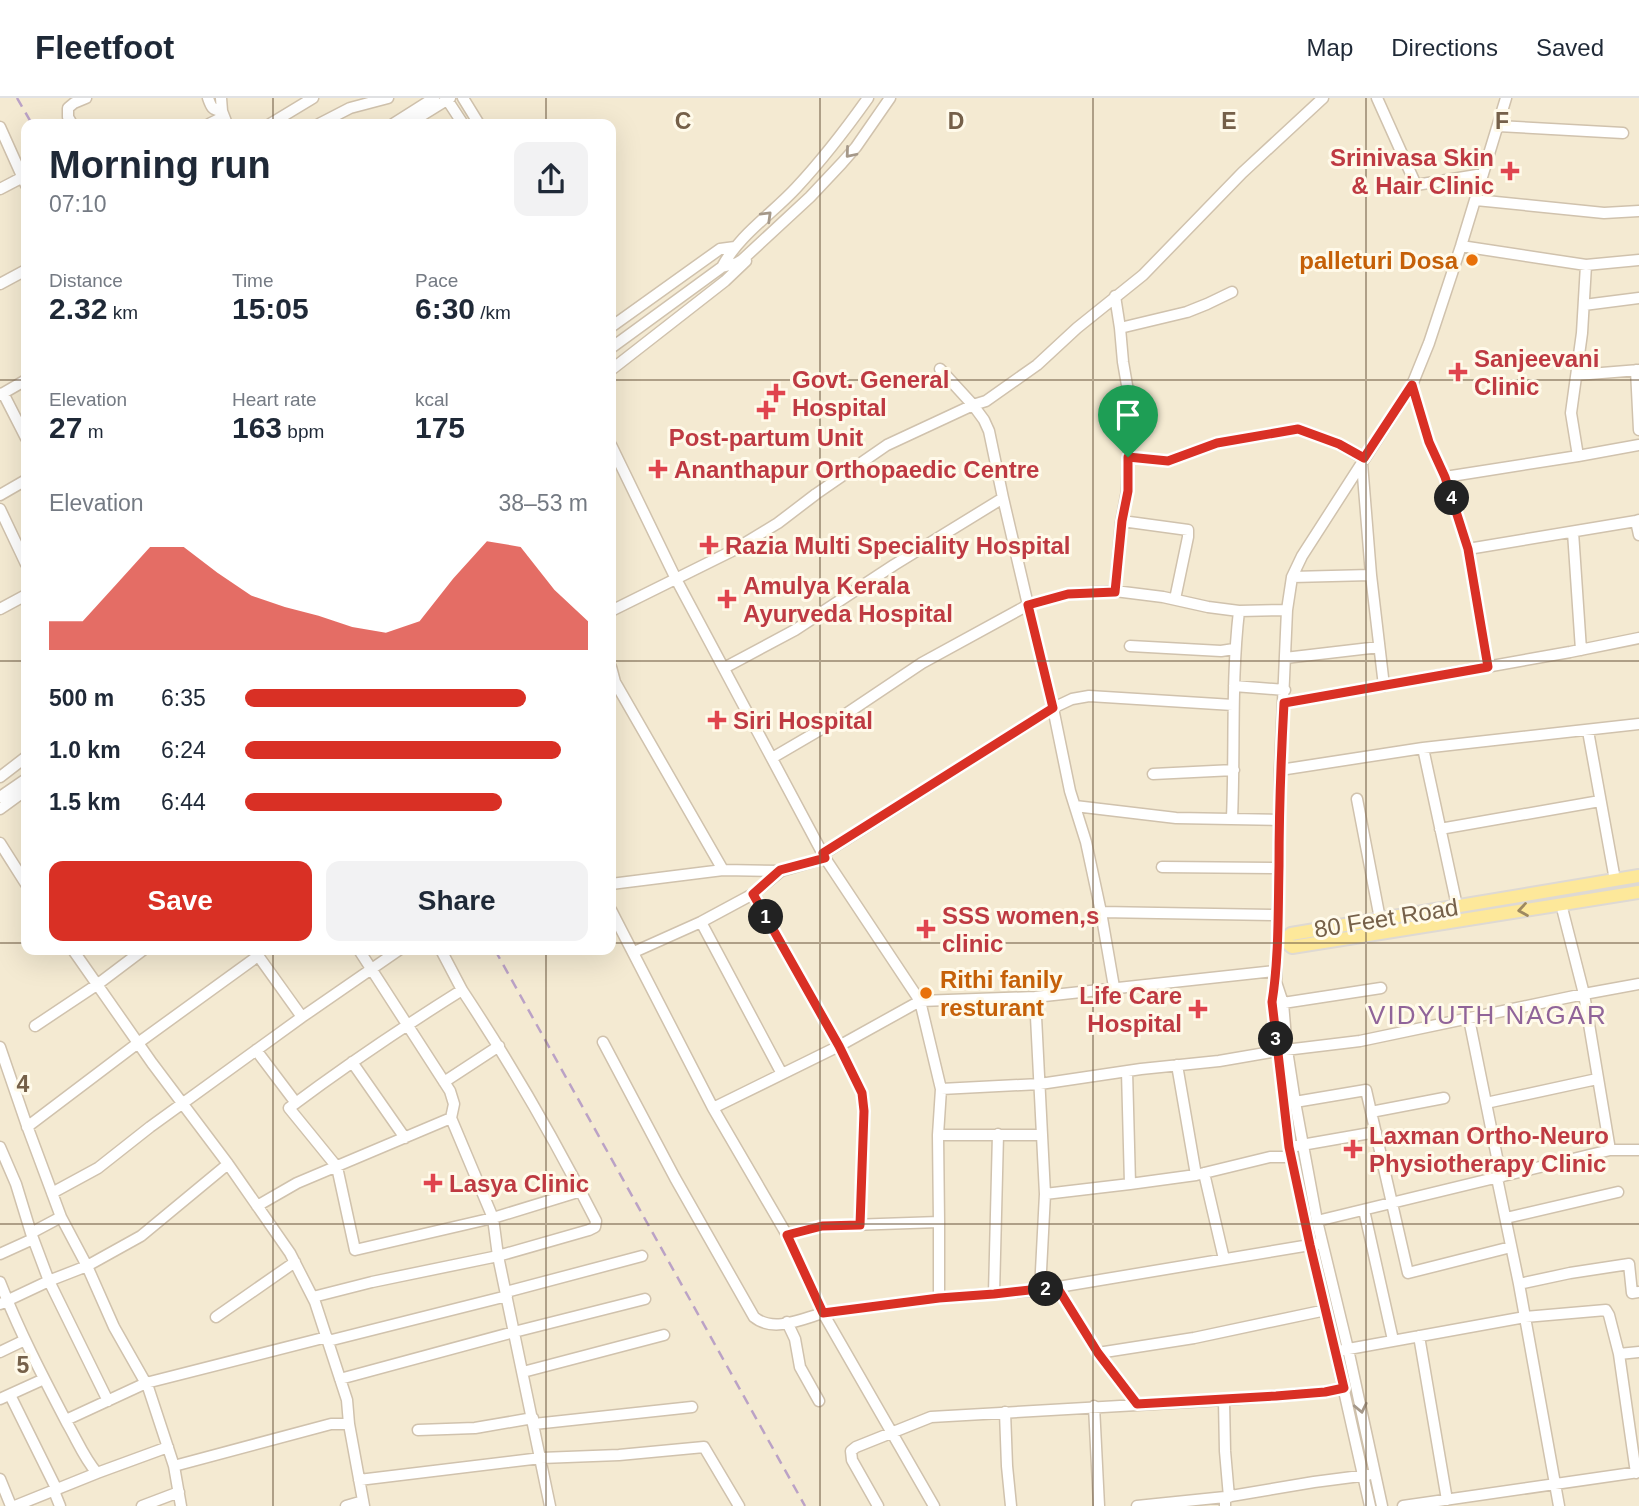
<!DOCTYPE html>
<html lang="en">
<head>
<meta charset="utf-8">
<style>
  :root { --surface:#fff; --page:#f2f2f3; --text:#1f2937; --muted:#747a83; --line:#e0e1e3; --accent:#d93025 }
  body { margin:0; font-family:Helvetica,sans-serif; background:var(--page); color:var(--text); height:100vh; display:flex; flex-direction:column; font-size:26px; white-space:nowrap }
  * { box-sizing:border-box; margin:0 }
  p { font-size:23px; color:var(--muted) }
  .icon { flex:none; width:38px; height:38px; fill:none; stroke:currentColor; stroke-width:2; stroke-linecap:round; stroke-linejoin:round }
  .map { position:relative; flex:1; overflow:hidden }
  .drawer { position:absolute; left:21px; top:21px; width:595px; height:836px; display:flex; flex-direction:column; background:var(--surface); border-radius:14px; box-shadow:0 7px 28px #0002 }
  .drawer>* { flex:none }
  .pin { position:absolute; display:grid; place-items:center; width:60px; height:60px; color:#fff; margin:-72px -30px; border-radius:50% 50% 50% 0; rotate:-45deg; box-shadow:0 0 7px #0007 }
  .pin .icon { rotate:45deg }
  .km { position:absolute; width:35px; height:35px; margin:-18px; border-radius:50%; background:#222; color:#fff; font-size:19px; line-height:35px; text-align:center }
  .round { display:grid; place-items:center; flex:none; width:74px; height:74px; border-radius:14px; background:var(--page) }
  .head { display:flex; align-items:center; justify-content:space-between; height:119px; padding:0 28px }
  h1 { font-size:38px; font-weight:600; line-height:52px }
  .figures { display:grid; grid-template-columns:repeat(3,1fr); gap:10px; height:119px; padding:7px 28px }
  .figures div { display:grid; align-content:center }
  .figures b { font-size:30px; font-weight:600 }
  .figures small { font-size:19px; font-weight:400 }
  .figures p { font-size:19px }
  .chart { height:196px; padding:14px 28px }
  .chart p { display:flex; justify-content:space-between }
  .chart svg { width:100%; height:126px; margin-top:7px; fill:var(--accent); opacity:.7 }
  .action { display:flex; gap:14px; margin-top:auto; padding:14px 28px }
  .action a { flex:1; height:80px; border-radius:14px; background:var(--accent); color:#fff; font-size:28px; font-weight:600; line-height:80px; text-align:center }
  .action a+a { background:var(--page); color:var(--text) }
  ul { padding:0 28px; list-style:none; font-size:23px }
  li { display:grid; grid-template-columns:112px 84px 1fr; align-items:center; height:52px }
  li i { height:18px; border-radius:9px; background:var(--accent) }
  header { display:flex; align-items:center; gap:42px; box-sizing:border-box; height:98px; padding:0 35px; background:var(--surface); border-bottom:2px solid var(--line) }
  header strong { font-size:33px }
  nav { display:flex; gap:38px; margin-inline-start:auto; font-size:24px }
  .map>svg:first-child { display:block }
</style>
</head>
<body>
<header>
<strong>Fleetfoot</strong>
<nav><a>Map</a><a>Directions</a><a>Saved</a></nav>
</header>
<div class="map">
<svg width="1639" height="1408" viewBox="0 0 1639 1408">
  <rect width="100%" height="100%" fill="#fdf7e3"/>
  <path fill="#f4ead2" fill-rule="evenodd" d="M0 0H1639V1408H0ZM26 26H611V852H26Z"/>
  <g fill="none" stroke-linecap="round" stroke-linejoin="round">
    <g stroke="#d0c2ad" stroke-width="13">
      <path id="minor" d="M208 0C211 9 212 12 222 13
        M221 0 222 13 227 26
        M446 0 463 26
        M463 0 479 26
        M1377 0 1416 87 1483 76
        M72 26 68 19V10L74 5 86 0
        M209 26 223 19
        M270 26 313 0
        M319 26 350 10 388 0
        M393 26 434 0
        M408 26 450 0
        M1498 28 1623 35
        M0 29 26 87
        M0 91 23 79
        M1476 102 1604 115 1639 113
        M1461 148 1586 167 1639 162
        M1586 167 1582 235 1571 315 1578 358 1639 347
        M722 169 737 165 742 162 810 99 842 65 856 49 890 0
        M0 186 26 172
        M1115 198 1120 230 1123 264 1133 322 1128 359 1168 363 1217 345 1298 331 1339 346 1364 361
        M1584 207 1639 200
        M611 229 720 151 735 149
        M1120 230 1187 214 1207 206 1232 194
        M611 250 722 169C739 137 772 116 796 90 822 62 846 31 868 0
        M940 271 973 307 986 303 1037 267 1077 230 1143 177 1242 75 1323 0
        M611 272 725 183 746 163
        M1636 272 1639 332
        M1577 277 1639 272
        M1412 287 1429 344 1445 379 1468 451 1636 423
        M3 295 26 340
        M0 297 26 282
        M611 347 676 481 825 760 920 903 1035 899 1275 873
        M1362 365 1371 477
        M1445 379 1578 358
        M0 397 26 382
        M0 411 26 466
        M1639 422 1636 423 1639 437
        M1122 423 1188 432V439L1175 501
        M1573 434 1581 552
        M1468 451 1488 569
        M1292 479 1371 477 1384 588
        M1115 493 1121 425 1127 393 1128 359
        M0 511 26 497
        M611 513 732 453 778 425 816 396 887 347 973 307 984 322 989 333 1003 400
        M1130 548 1221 553 1234 551
        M1285 560 1379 549
        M611 569 615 584 723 772
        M724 570 795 532 894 467 1003 400 1028 507 1068 496 1115 493 1163 499 1208 509 1239 513 1287 512
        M1234 588 1285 592
        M1284 605 1570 554 1639 540
        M1588 633 1615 782
        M1423 650 1457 808
        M772 660 837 622 922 565 1028 507 1053 610 1070 693 1086 744 1101 814 1114 889
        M1280 672 1423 650 1639 626
        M1153 676 1234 672
        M0 679 26 659
        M0 699 26 681
        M1357 701 1380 821
        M1075 708 1176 720 1279 722
        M0 711 26 692
        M1232 720C1235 651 1231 582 1239 513
        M1440 731 1600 703
        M0 745 26 786
        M823 756 1053 610 1072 601 1089 598 1233 607
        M1162 769 1279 770
        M611 786 723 772 781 773 825 760
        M753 796 839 948 862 995 864 1013 860 1127
        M1561 806 1584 896 1639 886
        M1101 814 1278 817
        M701 824 782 976
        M73 852 152 965 228 1066 290 1155 315 1204 347 1302 349 1326 364 1408
        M359 852 450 993 454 1006 451 1020
        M441 852 462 892
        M634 854 701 824 753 796 781 773
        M1276 884 1283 905 1287 952 1295 1004 1317 1123 1348 1251 1382 1408
        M462 892C511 966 556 1044 596 1123L595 1129 589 1132 498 1158 493 1120 355 1152 337 1069 289 1010C345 968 403 929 462 892Z
        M1035 899 1045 1096 1040 1192
        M1283 905 1381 890
        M302 919 399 852
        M1469 921 1501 1079
        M35 928 98 886 143 852
        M603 944 675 1080 754 1219C773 1235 802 1221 823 1215L787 1137 713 1010 611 812
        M0 949 26 1025 61 1119
        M256 952 296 1005
        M352 964 405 1040
        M1177 967 1196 1077
        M1127 973 1130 1086
        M444 984 499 948
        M941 991 1040 986 1141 971 1219 963 1277 953 1360 943 1584 896 1610 1052H1639
        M1295 1004 1366 992 1408 1175 1511 1149
        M1486 1005 1597 981
        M713 1010 839 948 920 903 941 991 938 1037
        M1371 1014 1444 1000
        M27 1029 138 945 258 858
        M1296 1048 1376 1034
        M0 1049 16 1086 31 1135 61 1119 87 1168 114 1229 148 1289 174 1368
        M1204 1075 1224 1161
        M1497 1080 1519 1186 1570 1175 1629 1166 1632 1195 1639 1194
        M52 1095 98 1070 150 1029 302 919 254 852
        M1045 1096 1130 1086 1196 1077 1270 1059H1291
        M257 1108 297 1085 451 1020 493 1120 581 1093
        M1364 1112 1393 1242
        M1506 1120 1618 1094
        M1317 1123 1610 1052
        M939 1124V1200
        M31 1135 49 1183 108 1303
        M787 1137 822 1128 939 1124 938 1037H1042
        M0 1156 33 1141
        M0 1184C19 1233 43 1279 67 1325 77 1342 84 1360 97 1375L15 1408
        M1519 1186 1559 1408
        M1057 1189 1098 1255 1194 1240 1326 1212
        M506 1194 642 1158
        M994 1196 998 1036
        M313 1199 372 1184 498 1158 550 1408
        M0 1206 51 1182 87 1168 141 1138 228 1066
        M216 1219 295 1164
        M787 1224 795 1241 800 1269 819 1303
        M1419 1238 1447 1402
        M328 1243 507 1198
        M1343 1252 1525 1219 1606 1212 1609 1217 1619 1256 1636 1375
        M0 1254 25 1242
        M1098 1255 1137 1306
        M1619 1256 1639 1254
        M523 1274 664 1237
        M340 1281 514 1234 645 1201
        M10 1297 57 1392
        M0 1301 44 1281
        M1094 1308 1099 1408
        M1005 1314 1007 1368 1011 1408
        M66 1322 146 1285 327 1239
        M534 1326 692 1309
        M418 1332 475 1330 533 1320
        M97 1375 168 1349
        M0 1381 11 1408
        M359 1382 541 1360 619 1357 704 1349 739 1408
        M54 1393 60 1408
        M1229 1399 1225 1353 1224 1302 1325 1294 1344 1290
        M142 1408 179 1394
        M181 1408 174 1368 331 1326H349
        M346 1408 363 1403
        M878 1408 852 1362 851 1353 856 1349 931 1319 1224 1302
        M934 1408 823 1215 939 1200 1040 1192 1322 1145
        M1137 1408 1225 1399
        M1225 1408V1399L1314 1384 1368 1377
        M1370 1408 1289 1049 1272 904 1276 883 1278 817 1280 672 1287 512 1292 479 1302 458 1412 287 1429 245 1461 148 1506 0
        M1403 1408 1639 1374"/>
    </g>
    <g stroke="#ded9d3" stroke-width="16">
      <path id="major" d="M1639 778 1291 836 1284 842 1292 849 1639 794"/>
    </g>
    <use href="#minor" stroke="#fff" stroke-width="10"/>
    <use href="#major" stroke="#fde89a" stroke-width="12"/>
    <path stroke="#bba2c6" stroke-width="2.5" stroke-dasharray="10 7" stroke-linecap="butt" d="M17 0 32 26
      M495 852 805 1408"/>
  </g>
  <defs><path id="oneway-chevron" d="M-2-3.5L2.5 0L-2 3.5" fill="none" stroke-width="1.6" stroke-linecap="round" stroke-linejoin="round" transform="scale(1.75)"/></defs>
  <g stroke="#a59889">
    <use href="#oneway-chevron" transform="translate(850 55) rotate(130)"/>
    <use href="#oneway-chevron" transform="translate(767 118) rotate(-44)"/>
    <use href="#oneway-chevron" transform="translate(1361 1310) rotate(78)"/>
  </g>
  <use stroke="#9e8961" href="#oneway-chevron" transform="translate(1523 812) rotate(171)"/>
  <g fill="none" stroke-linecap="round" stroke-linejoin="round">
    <g stroke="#fff" stroke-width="14">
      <path id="route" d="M1412 287 1429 344 1445 379 1468 451 1488 569 1284 605C1281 660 1279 714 1279 768 1278 813 1279 860 1272 904L1289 1049 1310 1147 1344 1290 1325 1294 1276 1298 1137 1306 1098 1255 1057 1189 994 1196 939 1200 823 1215 787 1137 822 1128 860 1127 864 1013 862 995 839 948 753 796 780 772 825 760 823 755 1053 610 1028 507 1068 496 1115 494 1122 423 1128 393V359L1168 363 1217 345 1298 331 1339 346 1364 360Z"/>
    </g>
    <use href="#route" stroke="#d93025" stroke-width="9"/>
  </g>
  <path fill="none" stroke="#756049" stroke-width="2" stroke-opacity="0.55" d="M273 0V26M546 0V26M820 0V1408M1093 0V1408M1366 0V1408M0 282H26M611 282H1639M0 563H26M611 563H1639M0 845H26M611 845H1639M273 852V1408M546 852V1408M0 1126H1639"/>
  <g fill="#e0444e" stroke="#fffaea" stroke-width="2.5">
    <path d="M1506.5 62.5h7v7h7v7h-7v7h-7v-7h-7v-7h7z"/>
    <path d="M1454.5 263.5h7v7h7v7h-7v7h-7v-7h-7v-7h7z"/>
    <path d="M772.5 284.5h7v7h7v7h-7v7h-7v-7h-7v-7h7z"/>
    <path d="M762.5 301.5h7v7h7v7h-7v7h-7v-7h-7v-7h7z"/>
    <path d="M654.5 360.5h7v7h7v7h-7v7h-7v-7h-7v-7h7z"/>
    <path d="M705.5 436.5h7v7h7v7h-7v7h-7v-7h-7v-7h7z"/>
    <path d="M723.5 490.5h7v7h7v7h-7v7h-7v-7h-7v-7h7z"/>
    <path d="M713.5 611.5h7v7h7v7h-7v7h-7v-7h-7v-7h7z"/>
    <path d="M922.5 820.5h7v7h7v7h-7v7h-7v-7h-7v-7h7z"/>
    <path d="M1194.5 900.5h7v7h7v7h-7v7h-7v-7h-7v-7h7z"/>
    <path d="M1349.5 1040.5h7v7h7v7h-7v7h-7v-7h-7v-7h7z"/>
    <path d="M429.5 1074.5h7v7h7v7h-7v7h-7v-7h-7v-7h7z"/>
  </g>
  <g fill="#e8710a" stroke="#fffaea" stroke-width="2.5">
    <circle cx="1472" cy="162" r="7"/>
    <circle cx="926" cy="895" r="7"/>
  </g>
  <g text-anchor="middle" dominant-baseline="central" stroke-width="6" stroke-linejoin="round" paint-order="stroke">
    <g font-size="24" font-weight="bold" fill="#be3a42" stroke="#fffaea" text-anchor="start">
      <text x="1494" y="59" text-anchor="end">Srinivasa Skin<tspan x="1494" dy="28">&amp; Hair Clinic</tspan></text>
      <text x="1474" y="260">Sanjeevani<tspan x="1474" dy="28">Clinic</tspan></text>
      <text x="792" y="281">Govt. General<tspan x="792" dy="28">Hospital</tspan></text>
      <text x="766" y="339" text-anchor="middle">Post-partum Unit</text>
      <text x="674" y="371">Ananthapur Orthopaedic Centre</text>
      <text x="725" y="447">Razia Multi Speciality Hospital</text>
      <text x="743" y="487">Amulya Kerala<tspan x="743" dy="28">Ayurveda Hospital</tspan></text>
      <text x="733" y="622">Siri Hospital</text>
      <text x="942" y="817">SSS women,s<tspan x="942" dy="28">clinic</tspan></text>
      <text x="1182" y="897" text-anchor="end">Life Care<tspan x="1182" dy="28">Hospital</tspan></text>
      <text x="1369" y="1037">Laxman Ortho-Neuro<tspan x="1369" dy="28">Physiotherapy Clinic</tspan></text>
      <text x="449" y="1085">Lasya Clinic</text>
    </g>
    <g font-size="24" font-weight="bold" fill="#c56008" stroke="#fffaea" text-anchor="end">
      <text x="1458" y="162">palleturi Dosa</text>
      <text x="940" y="881" text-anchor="start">Rithi fanily<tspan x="940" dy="28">resturant</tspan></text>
    </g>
    <g font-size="24" fill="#756049" stroke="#fffaea">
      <text transform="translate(1386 820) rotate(-9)">80 Feet Road</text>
    </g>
    <g font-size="26" letter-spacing="2" fill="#906499" stroke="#fffaea">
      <text x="1488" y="917">VIDYUTH NAGAR</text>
    </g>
  </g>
  <g font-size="23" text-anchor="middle" font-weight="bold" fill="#756049" stroke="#fffaea" stroke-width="6" stroke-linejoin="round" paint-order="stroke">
    <text x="683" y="31">C</text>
    <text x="956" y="31">D</text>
    <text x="1229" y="31">E</text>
    <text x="1502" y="31">F</text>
    <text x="23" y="994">4</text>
    <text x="23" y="1275">5</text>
  </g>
</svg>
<div class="pin" style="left:1128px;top:359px;background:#1e9e55"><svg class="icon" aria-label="arrive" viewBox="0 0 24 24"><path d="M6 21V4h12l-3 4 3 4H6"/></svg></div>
<b class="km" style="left:766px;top:819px">1</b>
<b class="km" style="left:1046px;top:1191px">2</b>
<b class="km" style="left:1276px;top:941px">3</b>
<b class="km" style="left:1452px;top:400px">4</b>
<section class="drawer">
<div class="head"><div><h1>Morning run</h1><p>07:10</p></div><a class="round"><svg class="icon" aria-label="share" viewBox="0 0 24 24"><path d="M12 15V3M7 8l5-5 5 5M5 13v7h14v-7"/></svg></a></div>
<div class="figures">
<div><p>Distance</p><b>2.32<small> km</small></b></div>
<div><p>Time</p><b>15:05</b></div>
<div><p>Pace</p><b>6:30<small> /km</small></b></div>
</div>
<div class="figures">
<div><p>Elevation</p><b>27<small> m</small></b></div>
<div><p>Heart rate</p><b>163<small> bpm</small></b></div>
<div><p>kcal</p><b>175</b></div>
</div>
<div class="chart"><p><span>Elevation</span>38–53 m</p>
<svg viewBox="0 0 160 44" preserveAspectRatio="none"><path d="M0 44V34L10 34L20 21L30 8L40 8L50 17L60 25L70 29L80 32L90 36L100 38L110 34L120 19L130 6L140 8L150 23L160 34V44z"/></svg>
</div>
<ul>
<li><b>500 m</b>6:35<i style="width:82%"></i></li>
<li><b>1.0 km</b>6:24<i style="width:92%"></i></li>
<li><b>1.5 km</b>6:44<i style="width:75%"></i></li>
</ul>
<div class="action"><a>Save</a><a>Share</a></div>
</section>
</div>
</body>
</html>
